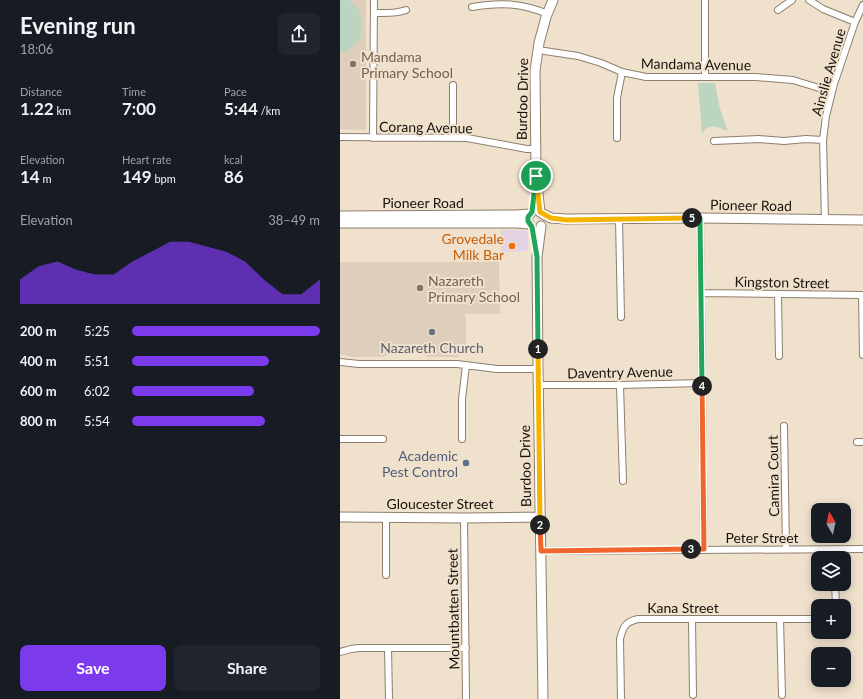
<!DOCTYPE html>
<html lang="en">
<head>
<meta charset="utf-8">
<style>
  :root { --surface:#171b24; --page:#20242c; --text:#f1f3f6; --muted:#9ea1a6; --accent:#7c3aed }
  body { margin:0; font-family:Lato,sans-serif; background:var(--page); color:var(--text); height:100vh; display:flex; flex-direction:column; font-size:15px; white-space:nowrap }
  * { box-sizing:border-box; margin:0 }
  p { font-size:13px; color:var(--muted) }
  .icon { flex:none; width:22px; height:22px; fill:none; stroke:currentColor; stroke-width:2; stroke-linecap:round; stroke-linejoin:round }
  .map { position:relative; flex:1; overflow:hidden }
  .panel { display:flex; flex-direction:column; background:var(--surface); width:340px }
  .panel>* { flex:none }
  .needle { width:26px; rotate:351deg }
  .tools { position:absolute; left:471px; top:503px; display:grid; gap:8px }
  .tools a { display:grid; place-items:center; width:40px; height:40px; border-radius:8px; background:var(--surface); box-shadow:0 2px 10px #0003; font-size:20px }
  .pin { position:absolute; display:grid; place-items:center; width:34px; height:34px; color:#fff; margin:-17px; border:2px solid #fff; border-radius:50%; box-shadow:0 1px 4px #0007 }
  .km { position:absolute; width:20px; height:20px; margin:-10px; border-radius:50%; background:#222; color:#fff; font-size:11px; line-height:20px; text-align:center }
  .round { display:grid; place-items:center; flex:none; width:42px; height:42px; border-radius:8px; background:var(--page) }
  .head { display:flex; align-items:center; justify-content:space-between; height:68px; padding:0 20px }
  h1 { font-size:22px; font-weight:700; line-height:30px }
  .stats { display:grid; grid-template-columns:repeat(3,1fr); gap:6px; height:68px; padding:4px 20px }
  .stats div { display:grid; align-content:center }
  .stats b { font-size:17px; font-weight:700 }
  .stats small { font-size:11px; font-weight:400 }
  .stats p { font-size:11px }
  .chart { height:112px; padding:8px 20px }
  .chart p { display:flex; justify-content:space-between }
  .chart svg { width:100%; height:72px; margin-top:4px; fill:var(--accent); opacity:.7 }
  .button { display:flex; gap:8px; margin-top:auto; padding:8px 20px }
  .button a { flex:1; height:46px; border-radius:8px; background:var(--accent); color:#fff; font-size:16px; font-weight:700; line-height:46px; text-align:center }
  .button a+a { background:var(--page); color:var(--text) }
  ul { padding:0 20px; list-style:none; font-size:13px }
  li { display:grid; grid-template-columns:64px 48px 1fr; align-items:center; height:30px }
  li i { height:10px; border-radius:5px; background:var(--accent) }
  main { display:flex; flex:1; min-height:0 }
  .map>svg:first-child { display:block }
</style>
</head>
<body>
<main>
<section class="panel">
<div class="head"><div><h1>Evening run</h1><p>18:06</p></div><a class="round"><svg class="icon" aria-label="share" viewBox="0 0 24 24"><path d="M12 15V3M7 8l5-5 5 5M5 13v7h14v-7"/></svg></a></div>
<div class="stats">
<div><p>Distance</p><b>1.22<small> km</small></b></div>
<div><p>Time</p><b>7:00</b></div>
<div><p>Pace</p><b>5:44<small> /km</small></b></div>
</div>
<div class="stats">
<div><p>Elevation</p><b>14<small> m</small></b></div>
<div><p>Heart rate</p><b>149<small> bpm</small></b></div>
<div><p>kcal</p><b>86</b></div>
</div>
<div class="chart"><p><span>Elevation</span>38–49 m</p>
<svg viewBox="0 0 160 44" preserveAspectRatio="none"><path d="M0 44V29L10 21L20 18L30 23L40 26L50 26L60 18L70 12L80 6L90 6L100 9L110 12L120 18L130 29L140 38L150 38L160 29V44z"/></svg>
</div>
<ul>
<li><b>200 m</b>5:25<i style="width:100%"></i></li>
<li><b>400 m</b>5:51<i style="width:73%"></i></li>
<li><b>600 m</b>6:02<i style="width:65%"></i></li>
<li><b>800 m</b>5:54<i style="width:71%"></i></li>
</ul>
<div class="button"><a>Save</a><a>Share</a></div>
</section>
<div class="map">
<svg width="523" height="699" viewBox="0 0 523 699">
  <rect width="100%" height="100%" fill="#f0e1cd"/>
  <path fill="#e4d3e4" d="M161 230H185L188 235V251L161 252Z"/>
  <path fill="#decfbd" d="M0 0H26V130L0 129Z
    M0 262H159L160 314H125V317L126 318V352H119V357H88L79 352H52L44 357H11L0 354Z"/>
  <path fill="#bcd5c0" d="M0 0H9L18 8 20 13 21 17V35L20 39 7 51 0 53Z
    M358 83H375L380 109 388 131C378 127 368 122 362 134Z"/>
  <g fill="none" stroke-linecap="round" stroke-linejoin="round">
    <g stroke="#8d7f6d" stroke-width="8">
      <path id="street" d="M469 0 483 9 515 22
        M132 7C160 2 181 3 208 14
        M438 10 452 0
        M34 13C45 13 55 14 66 10
        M198 50 238 56 261 63 282 72 306 77H416L453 80 492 92
        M365 77V0
        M0 137 127 138 187 149H195
        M33 138 34 0
        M113 138V85
        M277 138V98L282 72
        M374 141 419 139 444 141 466 139 483 140
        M360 218 364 549
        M279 219 281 317
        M485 220 483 140 486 116 494 84 515 22 523 5
        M361 293 523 295
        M438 295 439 356
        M522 295 523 355
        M0 362 19 364H117L157 369H198
        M198 385H280L362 383
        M280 385 283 481
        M444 426 446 549
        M0 439H43
        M122 439V399L126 365
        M517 442H523
        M46 517V575
        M124 518 126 699
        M494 549V558
        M201 551 523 549
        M495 584 496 606
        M352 619 353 695
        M440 619 442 695
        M48 648 49 699
        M0 652 11 649 19 648H126
        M281 699 280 639C283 627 285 622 298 619H478"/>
    </g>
    <g stroke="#8d7f6d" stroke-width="11">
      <path id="secondary" d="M200 212 196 176 195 71 199 43 206 17 213 0
        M203 214 211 218 226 219 360 218 523 220
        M0 216 176 215 190 214
        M0 223H177L189 224
        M201 226 197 257 198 369 203 699
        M0 517 124 518 200 517"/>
    </g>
    <use href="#street" stroke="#fff" stroke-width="6"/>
    <use href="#secondary" stroke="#fff" stroke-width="9"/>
  </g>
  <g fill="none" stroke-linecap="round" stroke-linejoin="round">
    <g stroke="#fff" stroke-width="8">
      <path id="split-1" d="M196 176 192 212 188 217V221L192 227 197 257 198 349"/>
    </g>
    <g stroke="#fff" stroke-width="8">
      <path id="split-2" d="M198 349 200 525"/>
    </g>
    <g stroke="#fff" stroke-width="8">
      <path id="split-3" d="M200 525 201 551 351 549"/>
    </g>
    <g stroke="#fff" stroke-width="8">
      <path id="split-4" d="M351 549H364L362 386"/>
    </g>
    <g stroke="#fff" stroke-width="8">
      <path id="split-5" d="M352 218H360L362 386"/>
    </g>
    <g stroke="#fff" stroke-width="8">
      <path id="split-6" d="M196 176 200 212 211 218 226 220 352 218"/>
    </g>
    <use href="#split-1" stroke="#22a559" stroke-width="5"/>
    <use href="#split-2" stroke="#f5b400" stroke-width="5"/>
    <use href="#split-3" stroke="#f0652b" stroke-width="5"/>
    <use href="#split-4" stroke="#f0652b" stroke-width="5"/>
    <use href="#split-5" stroke="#22a559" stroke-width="5"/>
    <use href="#split-6" stroke="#f5b400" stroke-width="5"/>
  </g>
  <g fill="#8d6e63" stroke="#f0e1cd" stroke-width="1.5">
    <circle cx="13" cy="64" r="4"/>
    <circle cx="80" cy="288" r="4"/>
  </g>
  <circle fill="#e8710a" stroke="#f0e1cd" stroke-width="1.5" cx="172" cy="246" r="4"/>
  <circle fill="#6b7280" stroke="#f0e1cd" stroke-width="1.5" cx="92" cy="332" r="4"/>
  <circle fill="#5c6f8a" stroke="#f0e1cd" stroke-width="1.5" cx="126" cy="463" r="4"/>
  <g text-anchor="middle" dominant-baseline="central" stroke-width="4" stroke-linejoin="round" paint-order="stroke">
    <g font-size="14" fill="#785e54" stroke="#f0e1cd" text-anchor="start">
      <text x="21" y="56">Mandama<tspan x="21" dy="16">Primary School</tspan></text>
      <text x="88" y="280">Nazareth<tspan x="88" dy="16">Primary School</tspan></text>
    </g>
    <g font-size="14" fill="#17120b" stroke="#f0e1cd">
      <text transform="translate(356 64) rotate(1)">Mandama Avenue</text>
      <text transform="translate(488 72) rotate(-74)">Ainslie Avenue</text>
      <text transform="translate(182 99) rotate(-89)">Burdoo Drive</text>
      <text transform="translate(86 127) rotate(1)">Corang Avenue</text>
      <text x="83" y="202">Pioneer Road</text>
      <text transform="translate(411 205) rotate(1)">Pioneer Road</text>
      <text transform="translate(442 282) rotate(1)">Kingston Street</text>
      <text transform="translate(280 372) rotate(-1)">Daventry Avenue</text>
      <text transform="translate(185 466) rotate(-91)">Burdoo Drive</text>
      <text transform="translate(433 476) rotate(-91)">Camira Court</text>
      <text x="100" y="503">Gloucester Street</text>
      <text x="422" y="537">Peter Street</text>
      <text x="343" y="607">Kana Street</text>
      <text transform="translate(113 609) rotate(-91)">Mountbatten Street</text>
    </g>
    <g font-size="14" fill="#c56008" stroke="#f0e1cd" text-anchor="end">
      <text x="164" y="238">Grovedale<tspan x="164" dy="16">Milk Bar</tspan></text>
    </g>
    <g font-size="14" fill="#5b616d" stroke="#f0e1cd">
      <text x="92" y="347">Nazareth Church</text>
    </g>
    <g font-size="14" fill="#4e5e75" stroke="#f0e1cd" text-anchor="end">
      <text x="118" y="455">Academic<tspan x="118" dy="16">Pest Control</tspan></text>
    </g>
  </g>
</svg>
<div class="tools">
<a><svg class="needle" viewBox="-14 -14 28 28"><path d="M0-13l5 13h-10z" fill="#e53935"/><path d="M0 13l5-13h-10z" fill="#9ea1a6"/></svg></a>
<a><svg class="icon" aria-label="layers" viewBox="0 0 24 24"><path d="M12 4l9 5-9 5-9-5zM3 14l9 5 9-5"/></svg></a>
<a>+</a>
<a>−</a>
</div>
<div class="pin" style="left:196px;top:176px;background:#1e9e55"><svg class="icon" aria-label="arrive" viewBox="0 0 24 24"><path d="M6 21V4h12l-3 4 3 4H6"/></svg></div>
<b class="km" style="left:198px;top:349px">1</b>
<b class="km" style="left:200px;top:525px">2</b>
<b class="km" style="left:351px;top:549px">3</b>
<b class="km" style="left:362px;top:386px">4</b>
<b class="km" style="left:352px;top:218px">5</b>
</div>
</main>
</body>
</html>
